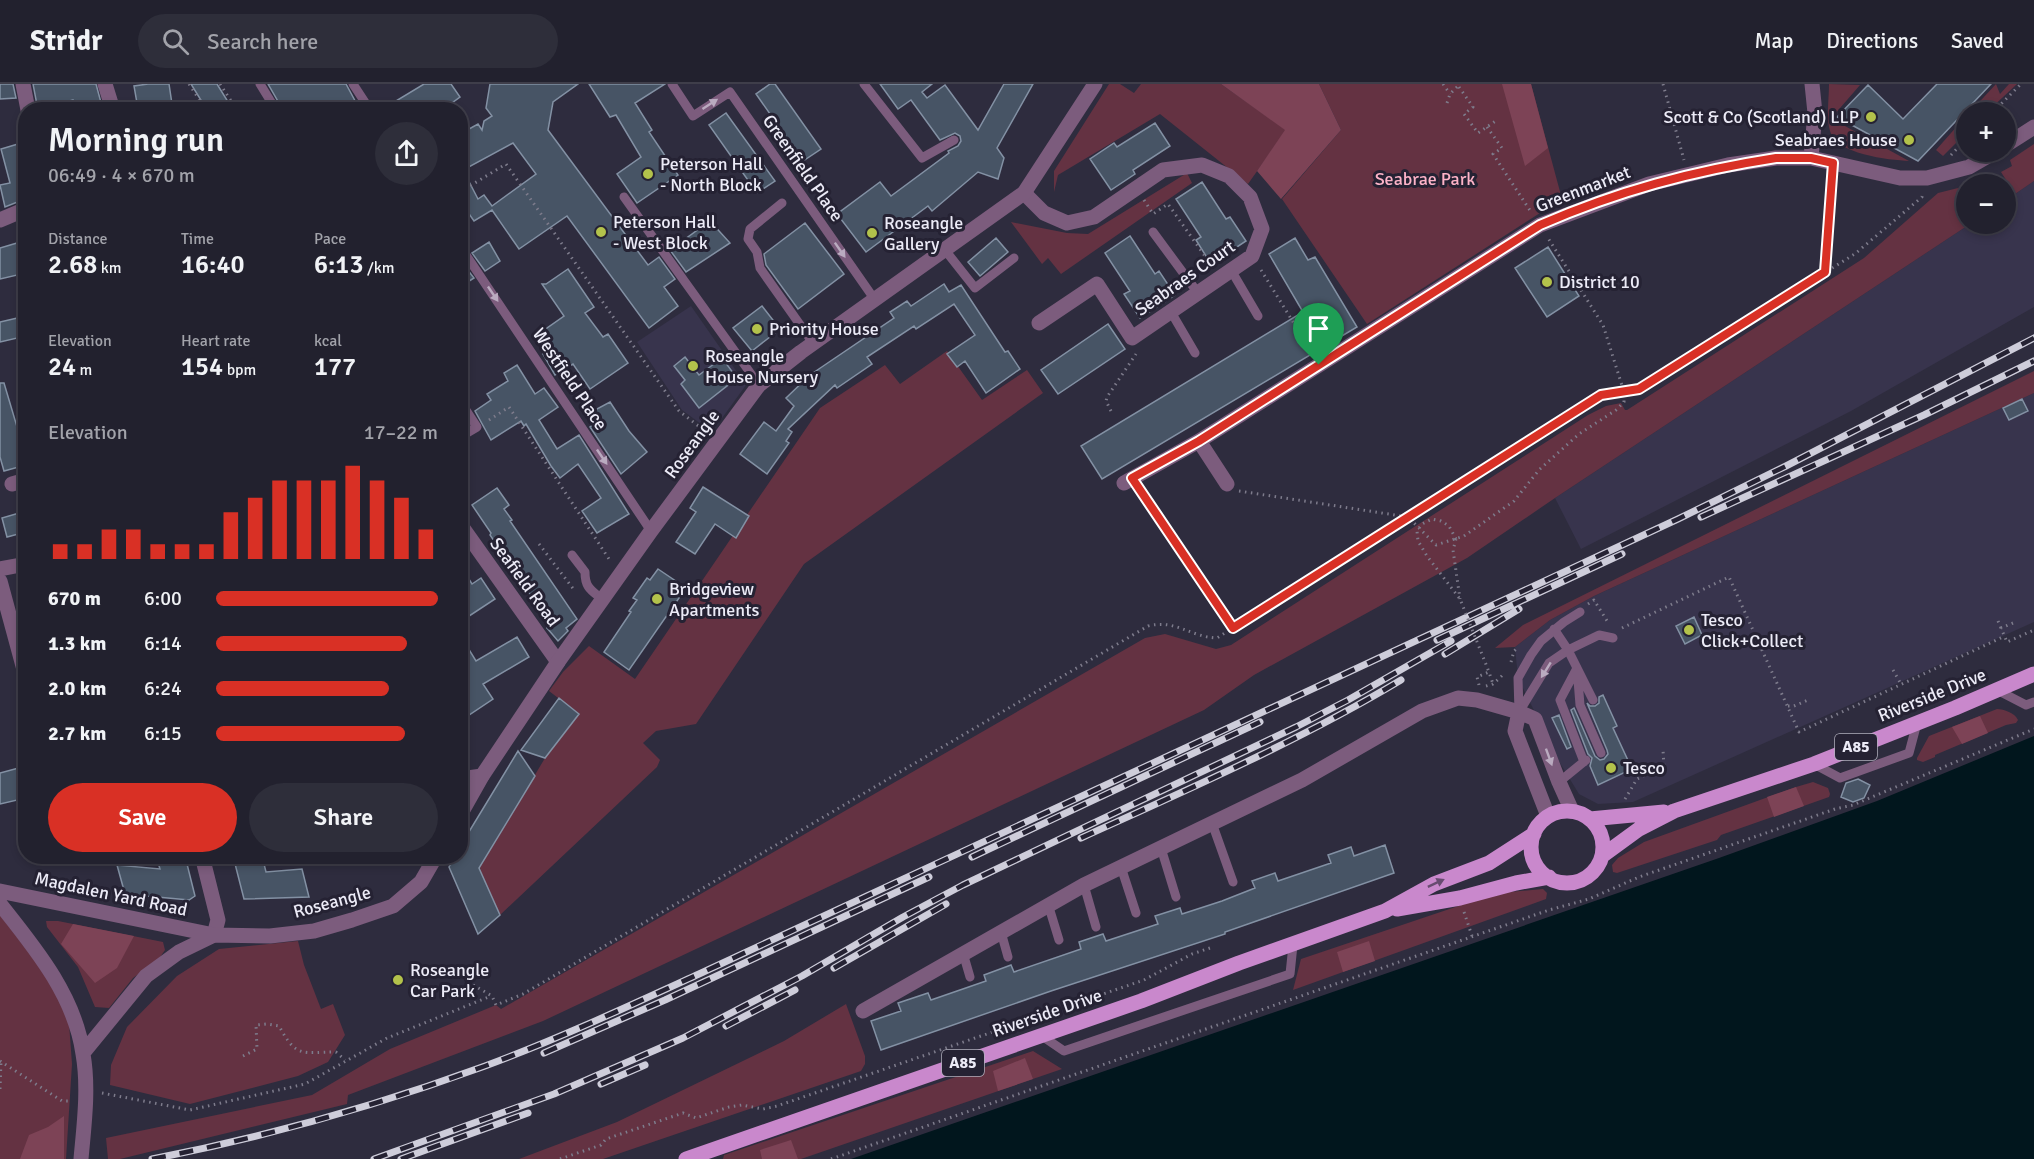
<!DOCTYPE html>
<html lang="en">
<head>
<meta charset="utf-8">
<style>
  :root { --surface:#22212e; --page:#2e2e3a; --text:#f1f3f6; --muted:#a2a3aa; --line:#3f3e4a; --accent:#d93025 }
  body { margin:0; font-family:Signika,sans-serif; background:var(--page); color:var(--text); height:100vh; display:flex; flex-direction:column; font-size:22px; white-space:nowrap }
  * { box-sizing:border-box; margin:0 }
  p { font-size:20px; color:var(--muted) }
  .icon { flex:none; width:33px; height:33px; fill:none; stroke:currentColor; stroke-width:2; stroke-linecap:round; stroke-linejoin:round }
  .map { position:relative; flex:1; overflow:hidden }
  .sheet { position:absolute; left:18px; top:18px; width:450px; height:762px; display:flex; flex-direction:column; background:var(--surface); border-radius:24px; box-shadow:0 3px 9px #0003,0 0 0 2px var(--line) }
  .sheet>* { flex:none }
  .controls { position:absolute; left:1956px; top:18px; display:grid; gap:12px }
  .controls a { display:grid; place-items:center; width:60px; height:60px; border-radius:50%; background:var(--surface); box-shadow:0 3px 9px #0003,0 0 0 2px var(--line); font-size:30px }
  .pin { position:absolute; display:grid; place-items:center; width:51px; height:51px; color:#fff; margin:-62px -26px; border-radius:50% 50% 50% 0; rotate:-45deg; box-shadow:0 0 6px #0007 }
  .pin .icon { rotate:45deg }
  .round { display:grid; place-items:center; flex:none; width:63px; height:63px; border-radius:32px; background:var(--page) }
  .head { display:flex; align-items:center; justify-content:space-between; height:102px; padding:0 30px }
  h1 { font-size:33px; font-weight:600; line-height:45px }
  .stats { display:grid; grid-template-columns:repeat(3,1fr); gap:9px; height:102px; padding:6px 30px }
  .stats div { display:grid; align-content:center }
  .stats b { font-size:26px; font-weight:600 }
  .stats small { font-size:16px; font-weight:400 }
  .stats p { font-size:16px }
  .chart { height:168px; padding:12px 30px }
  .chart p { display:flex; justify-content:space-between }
  .chart svg { width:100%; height:108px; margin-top:6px; stroke:var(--accent); stroke-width:6 }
  .action { display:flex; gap:12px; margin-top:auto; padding:12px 30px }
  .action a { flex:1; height:69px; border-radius:36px; background:var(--accent); color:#fff; font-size:24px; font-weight:600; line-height:69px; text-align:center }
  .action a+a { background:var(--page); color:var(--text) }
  ul { padding:0 30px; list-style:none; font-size:20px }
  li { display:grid; grid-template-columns:96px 72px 1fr; align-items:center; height:45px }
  li i { height:15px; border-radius:8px; background:var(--accent) }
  header { display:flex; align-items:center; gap:36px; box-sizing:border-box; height:84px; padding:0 30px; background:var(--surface); border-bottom:2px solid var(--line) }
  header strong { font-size:28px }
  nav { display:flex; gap:33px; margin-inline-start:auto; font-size:21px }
  .search { width:420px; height:54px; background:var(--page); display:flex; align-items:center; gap:15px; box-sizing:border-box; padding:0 21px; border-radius:33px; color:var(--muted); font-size:22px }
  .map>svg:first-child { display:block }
</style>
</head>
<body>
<header>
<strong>Stridr</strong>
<div class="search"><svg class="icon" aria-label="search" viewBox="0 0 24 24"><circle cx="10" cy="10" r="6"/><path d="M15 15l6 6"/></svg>Search here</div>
<nav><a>Map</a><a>Directions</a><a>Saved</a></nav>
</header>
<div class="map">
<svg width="2034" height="1075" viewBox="0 0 2034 1075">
  <rect width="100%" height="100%" fill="#2e2c3e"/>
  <path fill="#38344d" d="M2034 97V223L1851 327 1581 465 1555 414 1970 140H2006V116Z
    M691 222 746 301 712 348 682 326 637 258Z
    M2034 309V538L1633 718 1598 720 1579 710 1560 679 1518 594 1515 563 1550 536 1594 512Z"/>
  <path fill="#643242" d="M1109 0H1120L1134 9 1141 0H1221L1286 46 1248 100 1160 30 1058 91 1054 108V87Z
    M1319 0H1531L1562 115 1367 240 1282 115 1341 46Z
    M1829 0 1860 1 1834 31V36L1909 77C1889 76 1835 70 1830 47 1826 33 1829 15 1829 0Z
    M1996 0 2000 10 2009 0H2017L1987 28H1970Z
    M1966 32V49L1943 72 1936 66Z
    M2034 60V97L2015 110 2001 88 2012 82 2010 76Z
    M1187 89 1192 99 1061 190 1048 174 1042 180 1011 138 1067 149 1088 150Z
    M1966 102V140H1970L1555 414 1467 474 1254 591 1204 626 543 937 348 1011 347 1020 120 1075H108L106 1054 312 1011 390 965 496 921 501 925 1145 554 1165 550 1216 565 1231 561 1588 331 1606 322 1621 319 1625 326H1627L1864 174 1938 109Z
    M947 267 982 316 1027 286 1043 309 804 480 696 640 656 647 643 659 660 676 657 683 500 831 481 790 480 783 545 674 579 630 549 607 563 588 589 562 635 595 820 324 885 281 900 300Z
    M2034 287V309L1594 512 1550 536 1515 563 1495 564 1523 541Z
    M1997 625C2004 625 2015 629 2018 636L2016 639 2006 641 1935 671V673L1923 678 1917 676V674L1929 652Z
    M1813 698 1828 704 1830 710 1829 713 1721 751 1717 756 1617 789 1613 788 1612 781 1618 774 1644 758 1796 703Z
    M1543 805 1547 809 1546 815 1293 906 1301 875 1497 809Z
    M0 831 50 896 69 939 72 980 66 1075H0Z
    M46 837H58L163 858 165 866 158 876 133 894 109 924 95 923 78 883 47 843Z
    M298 857 304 881 321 925 333 920 345 951 328 978 298 992 190 1020 110 1001 111 981 127 943 177 892 219 865Z
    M846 920 865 972V980L861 987 603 1075H519L617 1038 784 957Z
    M1033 967 1062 985 801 1075H723L724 1071Z"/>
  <path fill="#7d4356" d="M1221 0H1319L1341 46 1281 115 1257 87 1285 46Z
    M1502 0H1531L1548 64 1525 82Z
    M1980 632 1988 649 1962 660 1952 643Z
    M1796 703 1804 722 1774 733 1767 713Z
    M73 840 134 852 117 884 95 899 61 860Z
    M1369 857 1375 877 1343 888 1337 868Z
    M1025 974 1033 995 998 1007 993 987Z
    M64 1032V1075H20L29 1051 48 1043Z
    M791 1056 798 1075H762L760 1066Z"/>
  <path fill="#01161d" d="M2034 652V1075H851L1719 774 1877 717Z"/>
  <path fill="#475465" stroke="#8391a4" stroke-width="1.5" fill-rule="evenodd" d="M0 0H13L16 14 0 15Z
    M33 0H96L103 26H76L73 16 38 26Z
    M148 0H169L172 20 138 25 134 2Z
    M191 0H217L230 21 222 26H207Z
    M268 0H346L360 26H283Z
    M424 0H451L460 13 442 26H381Z
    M490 0H578L553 18 548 46 648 181 659 173 675 195 664 203 678 222 649 244 567 132 519 165 492 126 474 137 460 117V50L478 40 482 46 484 37 492 32 486 24ZM513 59 536 90 492 122 484 111 478 115 463 86Z
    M589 0H665L635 19 652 46 649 48 678 91 637 119 617 90 641 73 616 31 610 33Z
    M770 0H775L821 65 803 77 756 10Z
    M880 0H932L922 8 927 14 945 1 978 46 1004 0H1033L997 64 1004 74 998 95 978 88 932 127 928 122 866 168 837 130 880 98 891 112 949 69 948 67 958 62 961 57 960 52 955 49 940 56 911 16 898 25Z
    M1937 0H1991L1918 77 1837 33 1868 1 1903 35Z
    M726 29 775 97 757 109 709 41Z
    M1155 39 1170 62 1133 86 1135 90 1111 106 1090 75 1114 59 1117 63Z
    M18 60 23 81 26 80V105L18 107 20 117 5 123 0 101 10 99 1 65Z
    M1202 98 1226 135 1230 133 1246 157 1211 180 1196 156 1201 153 1176 115Z
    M710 137 730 159 686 188 670 166Z
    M805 139 844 190 798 225 766 181 764 170Z
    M1130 152 1155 190 1159 187 1175 211 1140 234 1124 210 1130 207 1105 169Z
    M996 154 1008 168 980 192 968 178Z
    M1295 154 1308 176 1315 173 1357 243 1102 395 1081 362 1303 228 1269 170Z
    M489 158 500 177 485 187 472 169Z
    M17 159 19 167 26 165V189L0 195V164Z
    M1548 163 1579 212 1547 233 1515 184Z
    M460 176 474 194 460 203Z
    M568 185 594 223 585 229 603 253 608 250 628 279 590 305 573 280 555 291 543 270 552 265 540 249 564 232 542 200H546Z
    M944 200 949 208 961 201 1005 268 1008 267 1020 285 986 309 965 277 957 283 947 270 975 251 954 220 916 245 914 242 867 273 872 280 837 304 835 301 788 345 792 348 786 357 789 359 767 390 740 370 764 338 776 347 794 322 786 314 810 291 894 234 890 228 907 217 911 222Z
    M762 222 780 245 752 267 733 244Z
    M26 232V252L0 258V238Z
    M1108 240 1125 265 1058 310 1041 286Z
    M685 273 699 291 722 274 737 294 699 324 681 300 685 296 674 282Z
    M517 281 535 310 544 304 558 323 539 336 557 365 579 351 629 430 597 449 582 427 601 414 578 380 560 394 551 382 526 340 524 342 521 337 491 356 475 327 491 316 487 310 508 297 504 289Z
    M0 299H4L26 373V381L4 387 0 373Z
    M2022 315 2028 327 2009 336 2003 324Z
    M610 318 629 347 647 368 621 390 590 343 601 336 595 326Z
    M703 403 749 432 736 454 715 440 695 470 676 458 696 428 690 424Z
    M497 404 509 421 504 425 512 436 510 437 577 535 566 544 568 547 558 557 547 544 551 541 490 451 491 449 472 421Z
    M26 427V448L7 453 2 434Z
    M460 481 472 500 481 494 495 515 460 538Z
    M658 485 686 504 629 586 604 568 631 528 629 527 637 516 633 514 647 494 650 496Z
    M1694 533 1702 551 1685 560 1676 542Z
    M460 551 476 577 517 553 529 573 483 600 493 615 460 637Z
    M1603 611 1617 642 1613 644 1632 685 1598 701 1590 682 1592 674 1588 670 1571 626 1574 624 1595 672 1600 676 1604 675 1608 670 1607 666 1587 619 1590 622H1595L1599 619V613Z
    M559 614 579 630 545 674 521 666Z
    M1559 631 1571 663 1567 665 1552 634Z
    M518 667 535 692 479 784 500 831 478 850 449 783 455 772H460V762L464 756Z
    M26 682V714L0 720V689Z
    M1858 695 1870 701 1864 714 1853 718 1841 713 1846 699Z
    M1385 761 1394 789 1225 848V850L1051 907 881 966 871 937 901 927 898 919 928 909 931 916 986 897 984 891 1011 881 1014 888 1081 865 1079 858 1103 850 1106 857 1158 840 1155 832 1180 824 1182 830 1222 817 1255 804 1252 797 1275 789 1278 797 1331 779 1328 771 1351 763 1354 772Z
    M156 772H185L195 812 189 816 125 810 117 781 160 785Z
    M233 772H262L266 788 302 785 309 813 244 815Z"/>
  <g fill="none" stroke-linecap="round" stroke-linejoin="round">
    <path stroke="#7e7c8c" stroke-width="3" stroke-dasharray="1.5 4.5" stroke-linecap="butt" d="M189 0 206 26
      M220 0 237 26
      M1443 0 1450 10
      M1663 0 1684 76
      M1459 3 1473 23 1464 30 1478 49 1497 36
      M1447 19 1450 10 1460 0
      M1993 28 2021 0
      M1487 43 1502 64 1493 70 1531 128
      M26 56 21 57 26 71
      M1951 71 1966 55
      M460 108 506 80 679 327 705 347
      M1144 116 1153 130 1168 120 1212 182
      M1261 186 1311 267
      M1825 188 1832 96
      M1111 327 1106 317 1107 313 1136 270
      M489 336 509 323 611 478
      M1239 407 1408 433 1436 461 1464 452 1514 417 1539 386 1579 350 1616 326 1624 318V308L1603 241 1548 154
      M1142 408 1233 544
      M1456 455 1453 466 1460 515
      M539 460 575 507
      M1588 520 1594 516 1609 540
      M1998 537 2001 544
      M2013 539 2001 544 2007 558 2034 546
      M1622 544 1729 493 1799 648 2005 552
      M1511 578 1514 567 1519 563
      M1893 586 1901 600
      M1479 601 1477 593 1489 588 1493 600
      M1486 602 1493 600 1505 589
      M1788 622H1794L1808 616
      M1625 715 1637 695 1664 682 1663 666
      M1464 828 1472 852
      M468 898 492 912 496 921 523 910 1148 542C1176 535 1190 553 1217 554L1601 311 1639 305 1661 293 1856 169 1922 113 1923 109
      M243 972 257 965 256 941 267 940 279 942C297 975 302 968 336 968L345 976
      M0 977 62 1017H70
      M0 1005 1 977
      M102 1009 190 1026 305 1000 387 954 491 912
      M560 1075 601 1061 606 1055 683 1029 696 1034 729 1023 742 1021 763 1025 777 1022 1144 896 1192 870 1210 864
      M831 1075 1549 826 1589 815 1639 793 1835 725 1853 721 2034 645"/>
    <path stroke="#7c5c7d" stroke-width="9" d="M260 0 276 26
      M353 0 370 26
      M672 0 693 32 730 8 875 216
      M864 0 922 74 954 56
      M624 113 759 301
      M782 119 750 145 748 155 757 168 760 184 813 259
      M1153 148 1198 209
      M460 162 651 447
      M945 166 975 204 1014 174
      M1231 186 1258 232
      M1171 228 1195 269
      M460 317 477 343 460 353
      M572 471 585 488C585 504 591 506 603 516
      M1554 545 1568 566 1593 616
      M1577 584 1560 616 1584 678
      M1577 584 1580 621 1601 669
      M1997 606 2026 621 2034 618
      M1519 628 1549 579 1568 566 1599 551 1613 554
      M1519 628 1518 594 1531 571 1541 557 1564 538 1580 528
      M1814 680 1840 694 1909 669 1917 639
      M1559 698 1586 676
      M1212 739 1233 798
      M1161 764 1176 813
      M1121 783 1136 829
      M1084 801 1096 843
      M1048 820 1059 856
      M1001 848 1008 873
      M963 869 970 893
      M1042 952 1064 967 1290 890 1293 861"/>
    <path stroke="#7c5c7d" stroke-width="15" d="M23 0 28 26
      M105 0 113 26
      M2006 61 2034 43
      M1811 74 1815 29 1812 0
      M1024 109 1044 129 1067 139 1094 133 1163 86 1202 81 1229 92 1250 113 1262 145 1252 172 1132 254 1097 200 1039 239
      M0 136 26 125
      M1199 357 1227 400
      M1124 399 1199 357 1540 141 1649 100 1728 81 1776 74H1811L1900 94H1927L1969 83 1995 68
      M12 400 26 396
      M460 440 558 578
      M0 485 26 480
      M0 497 26 593
      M1519 628 1515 647 1548 732
      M460 695 482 692
      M202 772 218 836 214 851
      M863 927 1084 801 1302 696 1422 627 1458 614 1477 616 1519 628 1535 635 1559 698 1572 727"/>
    <path stroke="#7c5c7d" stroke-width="15" d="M460 731 482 692 558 578 651 447 759 301 801 268 1024 109 1095 0
      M0 807 214 851 270 852 314 847 352 836 393 822 421 798 436 772
      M0 820C35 864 75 912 83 970 89 1004 84 1041 81 1075
      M83 969 146 892 179 868 214 851"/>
    <path stroke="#c988cc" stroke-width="15" d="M1531 763a36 36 0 1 1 72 0a36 36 0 1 1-72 0Z
      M1590 735 1664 728
      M1602 772 1639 745 1674 727 1814 680 1955 624 2034 590
      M1397 825 1460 814 1516 799 1549 793
      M686 1075 1141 917 1239 879 1385 827 1434 800 1489 779 1534 750"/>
    <g stroke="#cecdda" stroke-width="7">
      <path id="rail" d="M1701 433 1924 331 2034 277
        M1437 556 1622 470
        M1445 570 1519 525
        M1081 754C1189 705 1299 657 1401 596
        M972 773 1260 638
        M834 884 946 820
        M726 942 795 906
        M544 969 665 916 929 793
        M601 1000 645 981
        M152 1075C265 1053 376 1022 485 982 558 955 629 922 699 890L1678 435 1786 382 2034 254
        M374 1075 554 1010 683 954 802 892 903 833 963 801 1296 643 1348 616 1451 557
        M401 1075 528 1029"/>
    </g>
    <use href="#rail" stroke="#252233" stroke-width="4.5" stroke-dasharray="14" stroke-linecap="butt"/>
    <path stroke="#7e7c8c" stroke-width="3" stroke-dasharray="1.5 4.5" stroke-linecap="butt" d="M1456 455 1449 442 1441 437 1432 435 1422 440 1417 447 1418 457 1427 472 1460 515 1489 588"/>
  </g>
  <defs><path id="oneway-solid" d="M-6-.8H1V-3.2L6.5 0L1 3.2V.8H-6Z" transform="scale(1.5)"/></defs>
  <g fill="#baabc0">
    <use href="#oneway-solid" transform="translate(710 20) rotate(-33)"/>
    <use href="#oneway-solid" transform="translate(840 166) rotate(55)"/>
    <use href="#oneway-solid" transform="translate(493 210) rotate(56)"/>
    <use href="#oneway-solid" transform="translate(602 373) rotate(56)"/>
    <use href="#oneway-solid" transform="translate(1546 586) rotate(122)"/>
    <use href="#oneway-solid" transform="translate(1549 673) rotate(70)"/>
  </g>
  <use fill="#674b70" href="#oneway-solid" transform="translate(1436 799) rotate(-25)"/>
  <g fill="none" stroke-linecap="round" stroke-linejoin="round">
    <g stroke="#fff" stroke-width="12">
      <path id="route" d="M1776 74H1811L1833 79 1825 188 1639 305 1601 311 1233 544 1132 394 1199 357 1540 141C1618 107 1692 87 1776 74Z"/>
    </g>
    <use href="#route" stroke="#d93025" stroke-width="8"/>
  </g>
  <g fill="#b3c24b" stroke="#252233" stroke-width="2">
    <circle cx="1871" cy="33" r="6"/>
    <circle cx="1909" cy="56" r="6"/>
    <circle cx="648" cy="90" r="6"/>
    <circle cx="601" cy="148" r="6"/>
    <circle cx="872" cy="149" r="6"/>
    <circle cx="1547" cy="198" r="6"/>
    <circle cx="757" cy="245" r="6"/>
    <circle cx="693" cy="282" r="6"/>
    <circle cx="657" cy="515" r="6"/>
    <circle cx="1689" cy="546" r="6"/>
    <circle cx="1611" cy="684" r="6"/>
    <circle cx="398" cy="896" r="6"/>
  </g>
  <g text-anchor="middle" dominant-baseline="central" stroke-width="6" stroke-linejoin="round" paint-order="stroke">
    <g fill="#252233" stroke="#b0afbc" stroke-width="1.5">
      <rect x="1835" y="650" width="42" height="26" rx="4.5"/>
      <rect x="942" y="966" width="42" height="26" rx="4.5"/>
    </g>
    <g font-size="16" font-weight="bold" fill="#ecebf7">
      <text x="1856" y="663">A85</text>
      <text x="963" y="979">A85</text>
    </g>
    <g font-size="18" fill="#ecebf7" stroke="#252233" text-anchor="start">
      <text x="1859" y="33" text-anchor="end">Scott &amp; Co (Scotland) LLP</text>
      <text x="1897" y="56" text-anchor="end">Seabraes House</text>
      <text x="660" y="80">Peterson Hall<tspan x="660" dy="21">- North Block</tspan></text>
      <text x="613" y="138">Peterson Hall<tspan x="613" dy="21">- West Block</tspan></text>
      <text x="884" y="139">Roseangle<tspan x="884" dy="21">Gallery</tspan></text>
      <text x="1559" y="198">District 10</text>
      <text x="769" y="245">Priority House</text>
      <text x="705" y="272">Roseangle<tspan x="705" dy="21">House Nursery</tspan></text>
      <text x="669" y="505">Bridgeview<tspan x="669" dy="21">Apartments</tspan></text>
      <text x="1701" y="536">Tesco<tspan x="1701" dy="21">Click+Collect</tspan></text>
      <text x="1623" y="684">Tesco</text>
      <text x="410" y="886">Roseangle<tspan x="410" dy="21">Car Park</tspan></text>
    </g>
    <g font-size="18" fill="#ecebf7" stroke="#252233">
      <text transform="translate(803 84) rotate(55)">Greenfield Place</text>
      <text transform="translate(1583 105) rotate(-21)">Greenmarket</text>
      <text transform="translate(1185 194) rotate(-35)">Seabraes Court</text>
      <text transform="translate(570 295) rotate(56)">Westfield Place</text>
      <text transform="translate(692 360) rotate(-54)">Roseangle</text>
      <text transform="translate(525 498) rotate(54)">Seafield Road</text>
      <text transform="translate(1932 611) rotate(-22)">Riverside Drive</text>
      <text transform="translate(111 810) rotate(12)">Magdalen Yard Road</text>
      <text transform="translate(332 818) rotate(-15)">Roseangle</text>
      <text transform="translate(1047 929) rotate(-19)">Riverside Drive</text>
    </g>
    <g font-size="18" fill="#fdb3c8" stroke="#252233">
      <text x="1425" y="95">Seabrae Park</text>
    </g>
  </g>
</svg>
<div class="controls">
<a>+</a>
<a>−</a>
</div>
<div class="pin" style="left:1319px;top:281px;background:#1e9e55"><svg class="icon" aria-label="arrive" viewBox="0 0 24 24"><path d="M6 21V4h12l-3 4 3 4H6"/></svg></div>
<section class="sheet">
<div class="head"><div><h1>Morning run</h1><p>06:49 · 4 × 670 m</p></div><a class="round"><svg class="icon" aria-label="share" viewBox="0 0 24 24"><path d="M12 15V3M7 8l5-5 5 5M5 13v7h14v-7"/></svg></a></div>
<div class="stats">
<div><p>Distance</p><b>2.68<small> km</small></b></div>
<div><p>Time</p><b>16:40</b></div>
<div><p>Pace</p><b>6:13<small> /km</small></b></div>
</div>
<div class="stats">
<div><p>Elevation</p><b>24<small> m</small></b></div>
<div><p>Heart rate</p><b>154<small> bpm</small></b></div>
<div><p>kcal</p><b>177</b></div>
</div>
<div class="chart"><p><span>Elevation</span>17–22 m</p>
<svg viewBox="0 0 160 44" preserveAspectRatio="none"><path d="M5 44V38M15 44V38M25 44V32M35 44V32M45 44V38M55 44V38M65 44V38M75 44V25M85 44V19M95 44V12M105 44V12M115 44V12M125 44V6M135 44V12M145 44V19M155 44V32"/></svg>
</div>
<ul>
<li><b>670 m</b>6:00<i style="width:100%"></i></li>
<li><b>1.3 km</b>6:14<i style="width:86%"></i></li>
<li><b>2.0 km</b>6:24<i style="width:78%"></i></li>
<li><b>2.7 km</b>6:15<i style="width:85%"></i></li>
</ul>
<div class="action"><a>Save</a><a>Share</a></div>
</section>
</div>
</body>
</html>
